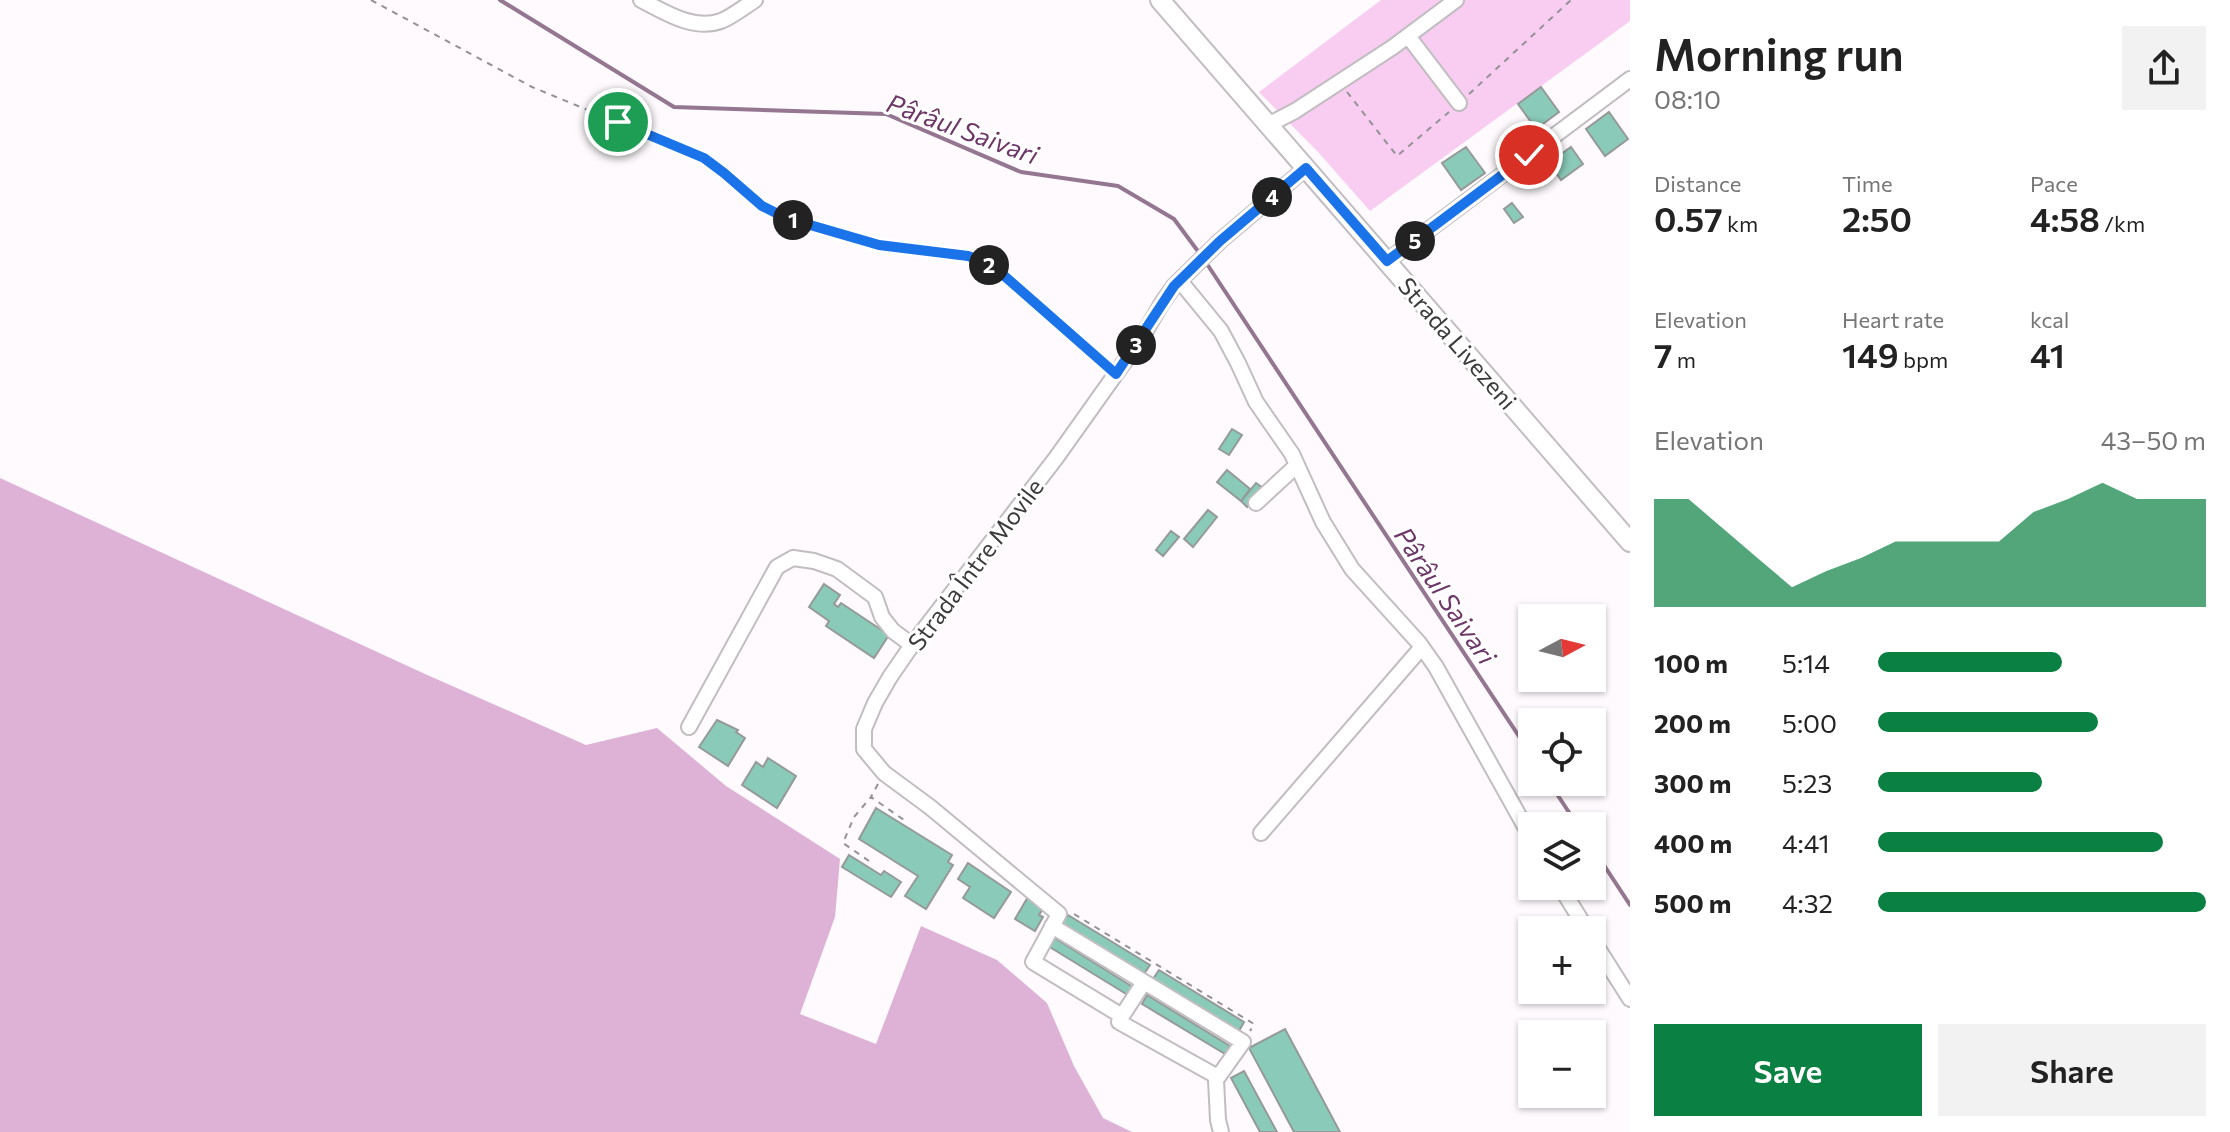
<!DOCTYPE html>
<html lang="en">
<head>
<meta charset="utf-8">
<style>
  :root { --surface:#fff; --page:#f2f2f2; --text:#222; --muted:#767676; --accent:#0b8043 }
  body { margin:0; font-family:Commissioner,sans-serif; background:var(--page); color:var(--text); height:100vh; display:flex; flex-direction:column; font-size:30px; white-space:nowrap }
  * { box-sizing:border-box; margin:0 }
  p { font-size:26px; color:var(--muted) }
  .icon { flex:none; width:44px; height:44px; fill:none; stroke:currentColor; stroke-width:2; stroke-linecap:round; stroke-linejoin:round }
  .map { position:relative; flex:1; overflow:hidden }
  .panel { display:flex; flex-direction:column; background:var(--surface); width:600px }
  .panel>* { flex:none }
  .needle { width:52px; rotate:83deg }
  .controls { position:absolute; left:1518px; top:604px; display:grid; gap:16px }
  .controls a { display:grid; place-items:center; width:88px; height:88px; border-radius:0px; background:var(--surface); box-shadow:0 2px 6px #0004; font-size:40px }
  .pin { position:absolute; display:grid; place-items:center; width:68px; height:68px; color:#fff; margin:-34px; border:4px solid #fff; border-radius:50%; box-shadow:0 2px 8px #0007 }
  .km { position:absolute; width:40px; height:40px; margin:-20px; border-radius:50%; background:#222; color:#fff; font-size:22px; line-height:40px; text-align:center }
  .round { display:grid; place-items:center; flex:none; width:84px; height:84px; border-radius:0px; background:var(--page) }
  .headline { display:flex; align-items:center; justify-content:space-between; height:136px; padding:0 24px }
  h1 { font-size:44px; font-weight:600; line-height:60px }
  .stats { display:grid; grid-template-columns:repeat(3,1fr); gap:12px; height:136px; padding:8px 24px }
  .stats div { display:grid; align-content:center }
  .stats b { font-size:34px; font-weight:600 }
  .stats small { font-size:22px; font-weight:400 }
  .stats p { font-size:22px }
  .chart { height:224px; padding:16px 24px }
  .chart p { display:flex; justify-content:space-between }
  .chart svg { width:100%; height:144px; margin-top:8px; fill:var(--accent); opacity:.7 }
  .button { display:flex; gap:16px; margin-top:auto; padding:16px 24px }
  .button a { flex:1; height:92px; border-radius:0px; background:var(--accent); color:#fff; font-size:32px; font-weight:600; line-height:92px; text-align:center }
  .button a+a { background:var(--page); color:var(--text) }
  ul { padding:0 24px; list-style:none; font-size:26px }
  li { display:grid; grid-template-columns:128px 96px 1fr; align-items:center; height:60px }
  li i { height:20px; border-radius:10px; background:var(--accent) }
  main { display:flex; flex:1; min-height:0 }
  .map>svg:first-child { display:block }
</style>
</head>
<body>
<main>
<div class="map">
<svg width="1630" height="1132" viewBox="0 0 1630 1132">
  <rect width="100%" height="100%" fill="#fefafd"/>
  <path fill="#f8cdf1" d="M1381 0H1630V21L1370 211 1319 153 1259 92Z"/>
  <path fill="#deb2d7" d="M0 478 425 674 586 745 657 728 726 786 840 859 835 917 800 1014 876 1044 921 926 997 960 1047 1003 1074 1066 1103 1118 1132 1132H0Z"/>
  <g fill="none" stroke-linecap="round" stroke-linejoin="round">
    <path stroke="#947690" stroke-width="4" d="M500 0 674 107 886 114 1021 172 1118 186 1174 219 1200 254
      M1205 261 1532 756
      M1549 782 1578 826
      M1592 847 1630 905"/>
  </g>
  <path fill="#8acab9" stroke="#959998" stroke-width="2" d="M1541 87 1559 112 1536 129 1518 104Z
    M1609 112 1628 139 1605 156 1586 129Z
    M1466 147 1485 173 1461 190 1442 163Z
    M1571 147 1583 164 1561 180 1549 163Z
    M1512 203 1523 217 1514 223 1504 209Z
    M1232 429 1242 435 1229 455 1219 449Z
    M1227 470 1250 489 1241 501 1217 482Z
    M1256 483 1263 488 1247 507 1241 501Z
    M1208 510 1217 517 1193 547 1184 539Z
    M1171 531 1179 537 1163 556 1156 550Z
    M824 584 840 595 834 604 838 607 841 603 889 635 874 658 826 626 829 621 809 607Z
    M717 720 738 730 736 732 745 738 728 766 699 747Z
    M768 758 796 776 777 808 742 785 756 762 763 767Z
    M876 808 952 855 948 862 953 865 926 909 905 896 918 876 859 839Z
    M849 855 881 875 884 871 901 882 891 897 842 867Z
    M968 863 1011 892 994 918 963 898 970 887 958 879Z
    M1028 897 1044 907 1039 915 1043 917 1035 931 1015 919Z
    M1068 915 1150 965 1144 974 1062 924Z
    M1053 937 1136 989 1131 997 1048 946Z
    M1159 970 1244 1022 1239 1031 1153 979Z
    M1147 995 1230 1046 1225 1054 1142 1004Z
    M1285 1029 1340 1132H1294L1249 1048Z
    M1244 1071 1277 1132H1260L1231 1078Z"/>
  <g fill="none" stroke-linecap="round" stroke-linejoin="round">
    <g stroke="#c1bdc0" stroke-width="18">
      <path id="minor" d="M641 0C665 12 693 31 721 21 733 16 744 7 755 0
        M1408 36 1459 103
        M1268 125 1295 111 1393 47 1456 0
        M1387 261 1630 79
        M1180 281 1221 331 1238 363 1256 402 1292 454 1323 522 1352 569 1419 643 1436 667 1532 839
        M1256 503 1296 466
        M689 727 777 567 793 558 814 561 837 569 875 597 882 617 893 631 912 645
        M1261 833 1422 647
        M1560 886 1587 930
        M1052 926 1243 1042 1216 1080 1218 1120 1221 1132
        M1592 939 1630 999
        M1144 982 1122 1016 1033 962 1059 914 930 807 884 773 864 749V729L875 703 890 677 912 645 1056 458 1142 337 1162 303 1174 286 1220 241 1306 168
        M1122 1016 1119 1022 1218 1077"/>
    </g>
    <g stroke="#c1bdc0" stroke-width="22">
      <path id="major" d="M1160 0 1630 542"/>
    </g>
    <path stroke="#959294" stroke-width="2" stroke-dasharray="6 6" stroke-linecap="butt" d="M371 0 532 87 704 158 724 173 762 206 786 218 879 245 968 256 985 262 1001 273 1106 366
      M1347 92 1397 156 1449 112
      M1469 94 1571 0
      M878 784 871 797 904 820
      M869 861 843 843 854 817 871 797
      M1074 914 1254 1024 1250 1031"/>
    <use href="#minor" stroke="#fff" stroke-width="14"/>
    <use href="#major" stroke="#fff" stroke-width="18"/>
  </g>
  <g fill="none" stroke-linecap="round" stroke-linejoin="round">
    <g stroke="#fff" stroke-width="16">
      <path id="route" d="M618 122 704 158 724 173 762 206 786 218 879 245 968 256 985 262 1001 273 1116 374 1174 286 1220 241 1306 168 1387 261 1529 155"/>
    </g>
    <use href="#route" stroke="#1a73e8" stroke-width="10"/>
  </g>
  <g text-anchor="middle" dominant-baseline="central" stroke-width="6" stroke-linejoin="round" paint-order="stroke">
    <g font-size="24" fill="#3d3b3c" stroke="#fff">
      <text transform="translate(1458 343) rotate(49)">Strada Livezeni</text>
      <text transform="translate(975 564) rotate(-53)">Strada Între Movile</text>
    </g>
    <g font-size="26" font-style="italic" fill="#6d3767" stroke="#fff">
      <text transform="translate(963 128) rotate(20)">Pârâul Saivari</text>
      <text transform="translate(1446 595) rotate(56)">Pârâul Saivari</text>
    </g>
  </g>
</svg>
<div class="controls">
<a><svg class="needle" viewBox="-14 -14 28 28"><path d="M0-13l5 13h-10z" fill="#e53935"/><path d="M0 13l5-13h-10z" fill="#767676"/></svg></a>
<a><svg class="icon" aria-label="locate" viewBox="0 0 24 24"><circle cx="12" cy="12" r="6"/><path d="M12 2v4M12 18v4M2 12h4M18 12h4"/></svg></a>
<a><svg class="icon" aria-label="layers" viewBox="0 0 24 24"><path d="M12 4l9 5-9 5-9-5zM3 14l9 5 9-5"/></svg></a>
<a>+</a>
<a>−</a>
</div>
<div class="pin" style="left:618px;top:122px;background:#1e9e55"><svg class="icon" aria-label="arrive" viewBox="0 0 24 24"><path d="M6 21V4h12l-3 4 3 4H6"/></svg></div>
<div class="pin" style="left:1529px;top:155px;background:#d93025"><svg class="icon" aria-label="check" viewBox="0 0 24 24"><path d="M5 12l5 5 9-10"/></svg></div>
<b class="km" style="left:793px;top:220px">1</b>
<b class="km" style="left:989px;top:265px">2</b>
<b class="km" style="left:1136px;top:345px">3</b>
<b class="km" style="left:1272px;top:197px">4</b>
<b class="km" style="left:1415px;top:241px">5</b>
</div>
<section class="panel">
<div class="headline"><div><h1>Morning run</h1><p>08:10</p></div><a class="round"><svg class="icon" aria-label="share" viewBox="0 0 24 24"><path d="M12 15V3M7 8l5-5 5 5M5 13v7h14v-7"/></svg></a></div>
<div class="stats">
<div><p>Distance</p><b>0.57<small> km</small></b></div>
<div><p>Time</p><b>2:50</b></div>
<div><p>Pace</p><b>4:58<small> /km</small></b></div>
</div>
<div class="stats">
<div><p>Elevation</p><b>7<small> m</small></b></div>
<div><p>Heart rate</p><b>149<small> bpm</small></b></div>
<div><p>kcal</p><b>41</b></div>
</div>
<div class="chart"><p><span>Elevation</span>43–50 m</p>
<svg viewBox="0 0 160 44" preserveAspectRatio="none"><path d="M0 44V11L10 11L20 20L30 29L40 38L50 33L60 29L70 24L80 24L90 24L100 24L110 15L120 11L130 6L140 11L150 11L160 11V44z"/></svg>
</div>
<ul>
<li><b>100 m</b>5:14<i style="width:56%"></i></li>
<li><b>200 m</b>5:00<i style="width:67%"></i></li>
<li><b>300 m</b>5:23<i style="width:50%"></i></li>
<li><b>400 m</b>4:41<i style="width:87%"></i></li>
<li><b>500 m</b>4:32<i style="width:100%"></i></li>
</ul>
<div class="button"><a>Save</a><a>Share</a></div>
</section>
</main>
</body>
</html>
